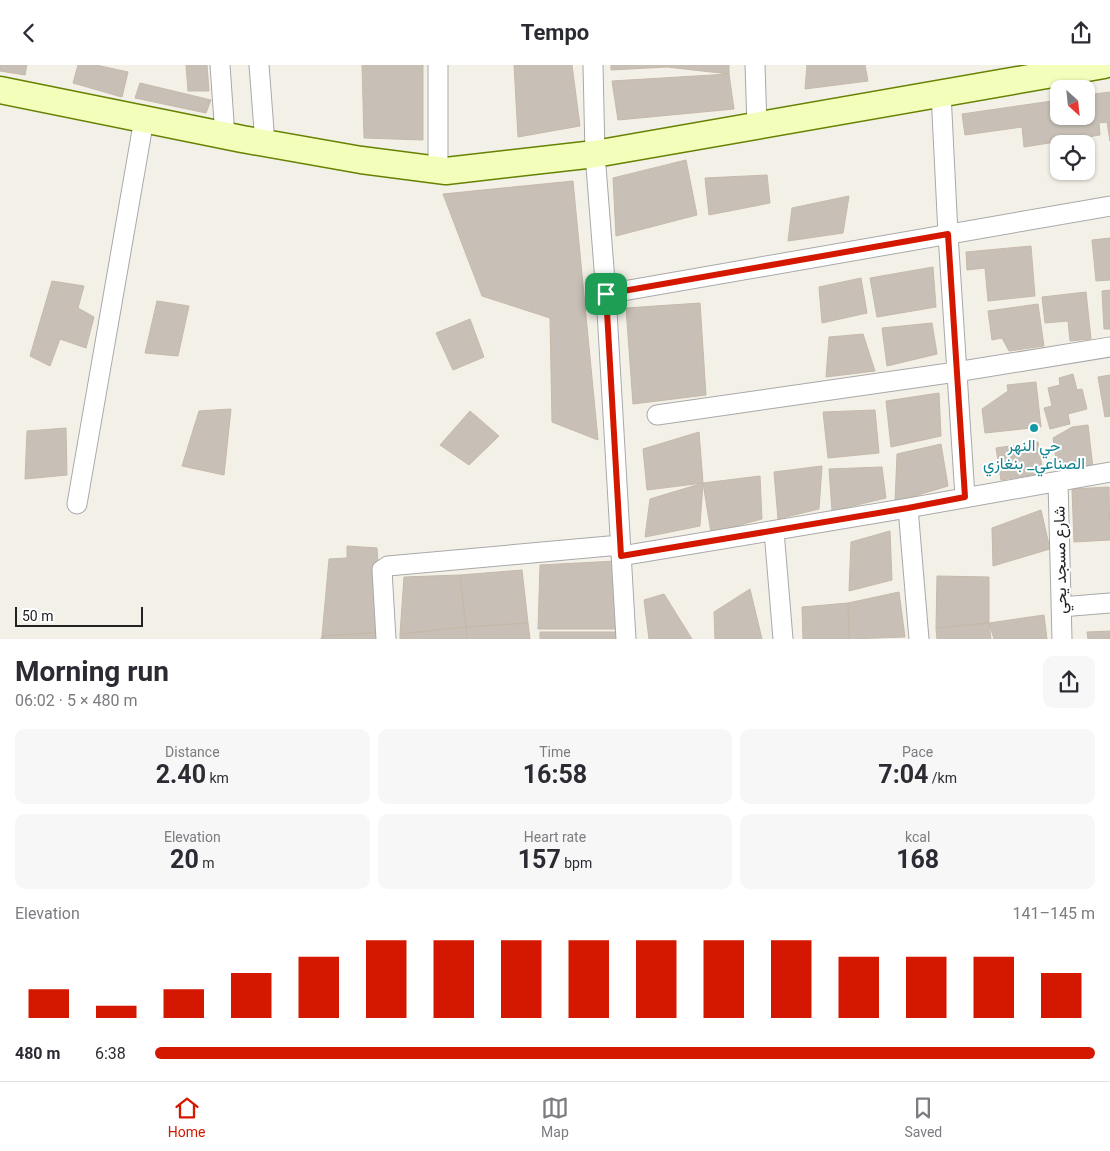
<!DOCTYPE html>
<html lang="en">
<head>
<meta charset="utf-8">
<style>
  :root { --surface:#fff; --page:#f7f7f7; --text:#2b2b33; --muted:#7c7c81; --line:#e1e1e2; --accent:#d41800 }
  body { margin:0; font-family:Roboto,Vazirmatn,sans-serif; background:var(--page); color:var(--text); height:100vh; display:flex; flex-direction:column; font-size:19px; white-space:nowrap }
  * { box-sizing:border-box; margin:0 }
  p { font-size:16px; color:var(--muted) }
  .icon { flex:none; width:28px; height:28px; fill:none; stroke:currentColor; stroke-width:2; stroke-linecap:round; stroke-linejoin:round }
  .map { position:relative; height:574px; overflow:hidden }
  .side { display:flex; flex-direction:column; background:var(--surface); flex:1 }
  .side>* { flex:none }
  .needle { width:32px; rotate:153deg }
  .tools { position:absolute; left:1050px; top:15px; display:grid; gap:10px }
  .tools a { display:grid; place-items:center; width:45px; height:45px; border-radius:10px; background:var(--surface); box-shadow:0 1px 4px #0004; font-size:25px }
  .scale { position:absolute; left:15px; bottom:12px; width:128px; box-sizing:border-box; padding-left:5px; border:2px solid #222; border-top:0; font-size:14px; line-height:18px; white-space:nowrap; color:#222; -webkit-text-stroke:4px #fff; paint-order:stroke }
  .pin { position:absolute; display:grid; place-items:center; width:42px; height:42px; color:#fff; margin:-21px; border-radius:10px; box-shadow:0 2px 8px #0006 }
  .round { display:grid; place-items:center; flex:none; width:52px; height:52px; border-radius:10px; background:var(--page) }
  .headline { display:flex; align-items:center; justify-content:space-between; height:85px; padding:0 15px }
  h1 { font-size:28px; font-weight:700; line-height:38px }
  .metrics { display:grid; grid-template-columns:repeat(3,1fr); gap:8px; height:85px; padding:5px 15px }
  .metrics div { display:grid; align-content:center; border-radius:10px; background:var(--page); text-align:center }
  .metrics b { font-size:25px; font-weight:700 }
  .metrics small { font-size:14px; font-weight:400 }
  .metrics p { font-size:14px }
  .chart { height:140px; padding:10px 15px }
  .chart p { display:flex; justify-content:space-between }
  .chart svg { width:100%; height:90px; margin-top:5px; stroke:var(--accent); stroke-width:6 }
  ul { padding:0 15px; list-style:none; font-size:16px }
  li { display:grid; grid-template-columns:80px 60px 1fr; align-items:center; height:38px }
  li i { height:12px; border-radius:6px; background:var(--accent) }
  header { display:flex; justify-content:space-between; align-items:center; height:65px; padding:0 15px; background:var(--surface); font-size:22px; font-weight:700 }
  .tabs { display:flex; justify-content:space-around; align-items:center; height:70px; border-top:1px solid var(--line); background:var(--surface); font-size:14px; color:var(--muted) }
  .tabs a { display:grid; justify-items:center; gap:2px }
  .tabs .active { color:var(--accent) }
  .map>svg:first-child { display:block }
</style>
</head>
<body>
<header><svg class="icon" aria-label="back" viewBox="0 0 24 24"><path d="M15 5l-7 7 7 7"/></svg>Tempo<svg class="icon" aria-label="share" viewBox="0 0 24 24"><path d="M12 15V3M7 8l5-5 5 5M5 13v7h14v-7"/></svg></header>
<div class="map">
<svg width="1110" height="574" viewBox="0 0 1110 574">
  <rect width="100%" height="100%" fill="#f3f0e8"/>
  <path fill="#c8c0b7" stroke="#c6b9a9" d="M0 0H27L25 10 0 6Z
    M78 0H96L128 7 122 32 73 18Z
    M186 0H207L209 26H188Z
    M362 0H423V75L364 73Z
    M514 0H572L580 61 518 72Z
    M611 0H729V9L667 2 611 5Z
    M807 0H865L868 16 805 24Z
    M729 9 734 44 618 55 612 16Z
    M140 18 211 35 206 48 135 33Z
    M1110 27V76L1107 57 1099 58 1100 70 1024 82 1022 62 965 70 962 49 1059 35V51H1086V30Z
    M686 95 697 150 616 171 613 113Z
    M767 110 770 138 709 150 705 113Z
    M573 116 598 375 552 357 550 253 482 231 443 129Z
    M849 131 843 168 788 176 792 143Z
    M1110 173V215L1096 216 1092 175Z
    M1031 181 1035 231 988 236 985 203 967 205 966 187Z
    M933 202 936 242 877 252 870 213Z
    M861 213 867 248 822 258 819 222Z
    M52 216 84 221 78 243 94 252 86 283 60 274 50 301 30 291Z
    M1110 225V264H1104L1102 226Z
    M1086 227 1091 274 1070 276 1068 256 1045 258 1042 232Z
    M157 236 189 241 178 291 145 288Z
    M700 238 706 330 633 339 626 243Z
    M1038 239 1044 281 1009 286 1002 273 992 275 988 246Z
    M470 254 484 292 453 305 436 268Z
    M932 258 937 289 887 301 882 263Z
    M863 269 875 306 826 312 829 272Z
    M1073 309 1077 325 1082 324 1087 344 1068 349 1070 359 1050 364 1044 343 1052 341 1048 323 1060 320 1059 313Z
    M1110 310V351L1105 352 1098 312Z
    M1036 317 1041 362 985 368 982 344 1008 326 1007 320Z
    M939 328 941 371 891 382 886 336Z
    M231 344 224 410 182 401 199 346Z
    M875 345 879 388 828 393 823 347Z
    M470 346 499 371 469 400 440 380Z
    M1088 360 1093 403 1058 408 1053 373 1072 362Z
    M66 363 67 410 25 414 27 366Z
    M699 367 703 418 647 425 643 384Z
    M1038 377 1043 408 1001 415 996 383Z
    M941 379 948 421 895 437 897 389Z
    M822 401 819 444 778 454 774 407Z
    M882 402 886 433 832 446 829 404Z
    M760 411 762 454 711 468 703 418Z
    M703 418 700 461 645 472 650 434Z
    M1109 422 1110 475 1074 477 1072 424Z
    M1041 445 1050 484 993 501 992 463Z
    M890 466 892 515 849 526 851 477Z
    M347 481 377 483 383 567 322 571 329 494 347 493Z
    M616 496 620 564H538L540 500Z
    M522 505 528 558 466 562 460 510Z
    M460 510 466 562 400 569 404 512Z
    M937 511 989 512V558L936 563Z
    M750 524 762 574H715L714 547Z
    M899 527 905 572 849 574 848 538Z
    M664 529 692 574H649L644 535Z
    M848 538 849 574H803L802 542Z
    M1044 550 1047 574H994L989 558Z
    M528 558 530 574H467L466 562Z
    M989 558 991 574H937L936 563Z
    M466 562 467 574H400V569Z
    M1110 566V574H1088L1087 567Z
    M383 567V574H321L322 571Z
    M540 567H621L622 574H540Z"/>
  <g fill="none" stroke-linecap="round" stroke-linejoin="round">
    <g stroke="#a9a9a9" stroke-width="21">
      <path id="street" d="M220 0 225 71
        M259 0 265 78
        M438 0V106
        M593 0 595 89 606 229 626 574
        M755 0 757 61
        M941 28 948 169 965 432
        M606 229 1110 141
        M657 350 956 307 1110 282
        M1058 417 1062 574
        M77 439 144 54
        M908 443 919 574
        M774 466 783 574
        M621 491 908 443 1110 407
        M1061 542 1110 538
        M386 574 382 505 388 501 620 480"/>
    </g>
    <g stroke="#658200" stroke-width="29">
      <path id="secondary" d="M0 25 242 74 361 95 446 106 595 89 1104 0"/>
    </g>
    <use href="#street" stroke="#fff" stroke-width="19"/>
    <use href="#secondary" stroke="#f3febb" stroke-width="26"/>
  </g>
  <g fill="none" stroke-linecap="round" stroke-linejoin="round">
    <g stroke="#fff" stroke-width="10">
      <path id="route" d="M948 169 965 432 908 443 621 491 606 229Z"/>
    </g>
    <use href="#route" stroke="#d41800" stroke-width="6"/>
  </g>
  <circle fill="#0f9aa8" stroke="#fff" stroke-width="2" cx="1034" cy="363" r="5"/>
  <g text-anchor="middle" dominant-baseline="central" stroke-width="4" stroke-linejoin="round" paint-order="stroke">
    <g font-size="16" fill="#0d838f" stroke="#fff">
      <text x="1034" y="380">حي النهر<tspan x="1034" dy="18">الصناعي_ بنغازي</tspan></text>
    </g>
    <g font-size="16" fill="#222" stroke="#fff">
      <text transform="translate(1060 495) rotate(-91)">شارع مسجد يحي</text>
    </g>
  </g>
</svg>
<div class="tools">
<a><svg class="needle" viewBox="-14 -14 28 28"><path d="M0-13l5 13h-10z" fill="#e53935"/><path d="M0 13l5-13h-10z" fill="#7c7c81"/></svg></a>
<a><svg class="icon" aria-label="locate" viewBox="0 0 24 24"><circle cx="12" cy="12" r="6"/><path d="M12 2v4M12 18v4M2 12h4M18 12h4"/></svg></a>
</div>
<div class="scale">50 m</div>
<div class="pin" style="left:606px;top:229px;background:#1e9e55"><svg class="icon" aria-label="arrive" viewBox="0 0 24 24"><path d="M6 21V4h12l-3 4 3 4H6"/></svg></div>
</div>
<section class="side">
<div class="headline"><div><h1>Morning run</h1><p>06:02 · 5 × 480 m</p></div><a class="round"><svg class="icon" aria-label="share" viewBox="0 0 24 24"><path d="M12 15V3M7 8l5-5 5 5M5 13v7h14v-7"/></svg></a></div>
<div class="metrics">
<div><p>Distance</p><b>2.40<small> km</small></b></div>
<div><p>Time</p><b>16:58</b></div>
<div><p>Pace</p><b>7:04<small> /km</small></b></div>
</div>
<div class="metrics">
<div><p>Elevation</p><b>20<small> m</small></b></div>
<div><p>Heart rate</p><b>157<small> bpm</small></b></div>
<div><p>kcal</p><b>168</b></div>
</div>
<div class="chart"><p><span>Elevation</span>141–145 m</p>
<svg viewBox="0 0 160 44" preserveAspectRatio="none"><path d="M5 44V30M15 44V38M25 44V30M35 44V22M45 44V14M55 44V6M65 44V6M75 44V6M85 44V6M95 44V6M105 44V6M115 44V6M125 44V14M135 44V14M145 44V14M155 44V22"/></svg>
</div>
<ul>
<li><b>480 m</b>6:38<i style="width:100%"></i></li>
</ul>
</section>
<nav class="tabs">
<a class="active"><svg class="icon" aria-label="home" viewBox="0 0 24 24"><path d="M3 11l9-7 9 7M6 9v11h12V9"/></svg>Home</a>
<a><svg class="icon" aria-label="map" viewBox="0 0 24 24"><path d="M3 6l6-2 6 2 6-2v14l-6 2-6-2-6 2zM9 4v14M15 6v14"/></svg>Map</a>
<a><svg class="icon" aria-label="saved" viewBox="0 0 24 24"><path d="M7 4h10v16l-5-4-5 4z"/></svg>Saved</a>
</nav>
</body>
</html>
